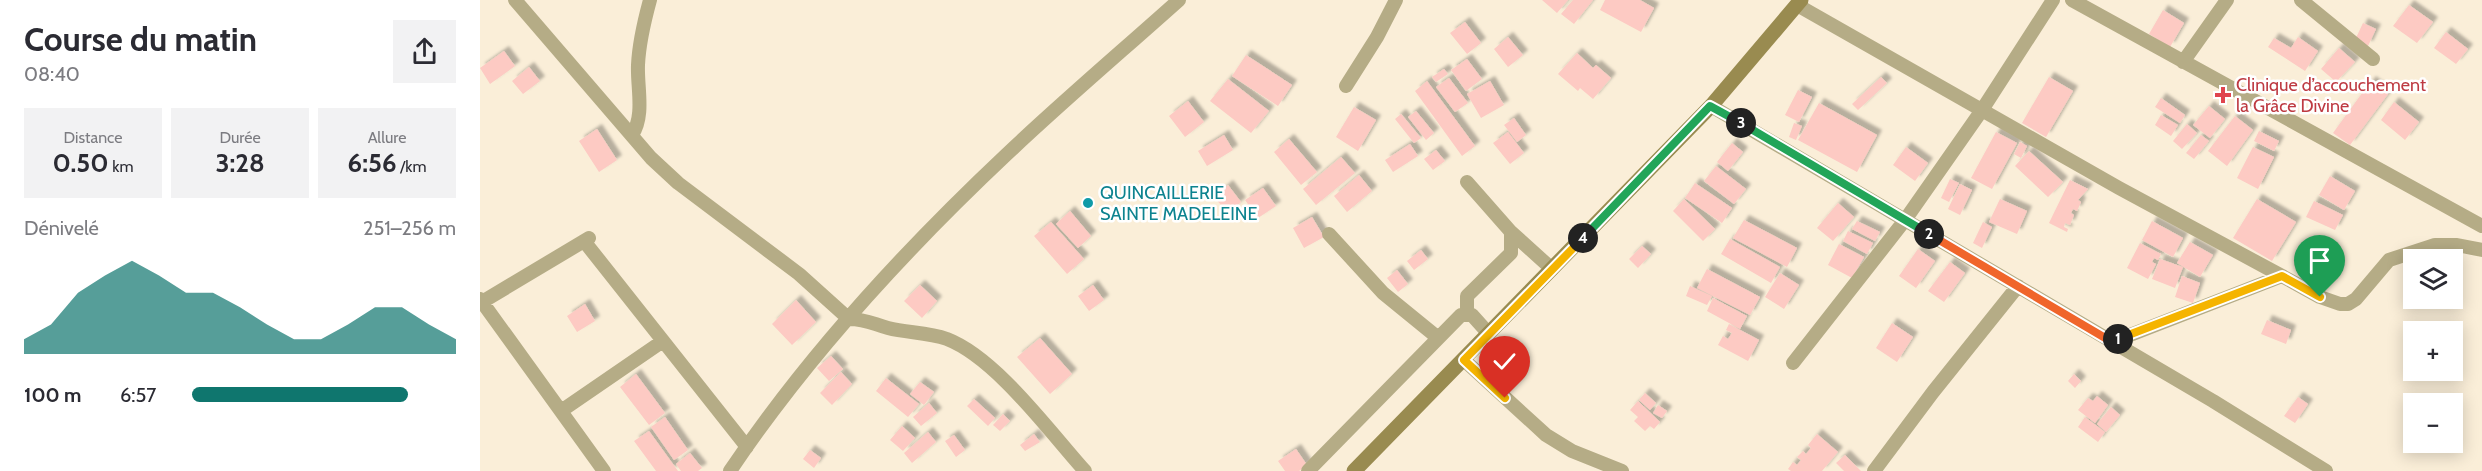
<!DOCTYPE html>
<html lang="fr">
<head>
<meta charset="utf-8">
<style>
  :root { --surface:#fff; --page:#f2f2f3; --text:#2b2b33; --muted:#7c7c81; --accent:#0f766e }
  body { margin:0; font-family:Cabin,sans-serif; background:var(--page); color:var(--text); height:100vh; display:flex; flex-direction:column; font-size:22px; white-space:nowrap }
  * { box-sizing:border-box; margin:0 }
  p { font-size:20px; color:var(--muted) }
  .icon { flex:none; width:33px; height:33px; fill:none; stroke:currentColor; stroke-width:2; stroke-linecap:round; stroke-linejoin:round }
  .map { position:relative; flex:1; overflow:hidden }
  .sheet { display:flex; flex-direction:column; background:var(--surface); width:480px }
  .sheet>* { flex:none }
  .buttons { position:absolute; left:1923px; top:249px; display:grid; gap:12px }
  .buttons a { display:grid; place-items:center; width:60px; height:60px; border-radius:0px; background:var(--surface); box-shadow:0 3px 15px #0003; font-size:30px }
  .pin { position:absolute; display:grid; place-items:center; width:51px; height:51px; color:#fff; margin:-62px -26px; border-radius:50% 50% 50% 0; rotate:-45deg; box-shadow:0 0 6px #0007 }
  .pin .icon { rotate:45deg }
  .km { position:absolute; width:30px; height:30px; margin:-15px; border-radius:50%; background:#222; color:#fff; font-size:16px; line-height:30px; text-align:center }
  .round { display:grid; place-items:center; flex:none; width:63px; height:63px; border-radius:0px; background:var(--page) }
  .summary { display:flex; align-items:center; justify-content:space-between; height:102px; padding:0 24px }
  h1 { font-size:33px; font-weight:700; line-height:45px }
  .stats { display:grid; grid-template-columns:repeat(3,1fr); gap:9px; height:102px; padding:6px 24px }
  .stats div { display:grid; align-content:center; border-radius:0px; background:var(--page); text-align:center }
  .stats b { font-size:26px; font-weight:700 }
  .stats small { font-size:16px; font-weight:400 }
  .stats p { font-size:16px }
  .chart { height:168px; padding:12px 24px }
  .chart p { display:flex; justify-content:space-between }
  .chart svg { width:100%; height:108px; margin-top:6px; fill:var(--accent); opacity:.7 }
  ul { padding:0 24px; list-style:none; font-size:20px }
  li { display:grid; grid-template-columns:96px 72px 1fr; align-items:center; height:45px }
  li i { height:15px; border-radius:8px; background:var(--accent) }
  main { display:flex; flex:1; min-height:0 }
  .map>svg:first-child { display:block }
</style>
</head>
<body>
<main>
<section class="sheet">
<div class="summary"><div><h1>Course du matin</h1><p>08:40</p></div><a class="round"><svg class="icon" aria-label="share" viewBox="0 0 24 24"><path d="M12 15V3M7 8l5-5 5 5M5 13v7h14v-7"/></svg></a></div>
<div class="stats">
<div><p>Distance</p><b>0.50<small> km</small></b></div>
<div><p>Durée</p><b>3:28</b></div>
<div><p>Allure</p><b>6:56<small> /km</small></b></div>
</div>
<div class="chart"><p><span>Dénivelé</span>251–256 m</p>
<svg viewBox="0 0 160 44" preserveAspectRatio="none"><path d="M0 44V38L10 32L20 19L30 12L40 6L50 12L60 19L70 19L80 25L90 32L100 38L110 38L120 32L130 25L140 25L150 32L160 38V44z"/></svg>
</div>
<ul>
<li><b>100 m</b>6:57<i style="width:82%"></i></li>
</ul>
</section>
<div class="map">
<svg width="2002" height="471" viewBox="0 0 2002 471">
  <defs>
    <filter id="shadow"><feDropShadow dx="5" dy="-5" stdDeviation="1.5" flood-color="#0004"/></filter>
  </defs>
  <rect width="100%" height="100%" fill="#faeed8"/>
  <path fill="#fdcac3" filter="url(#shadow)" d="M1062 0H1088L1077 13Z
    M1093 0H1113L1094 24 1081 14Z
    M1125 0H1160L1174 8 1161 32 1120 10Z
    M1929 5 1953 22 1937 43 1913 26Z
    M1683 10 1704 23 1690 47 1669 34Z
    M985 22 1001 43 987 54 970 33Z
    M1883 23 1896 29 1888 46 1875 40Z
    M1966 32 1988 49 1976 64 1954 48Z
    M1028 37 1043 55 1028 67 1014 49Z
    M1818 37 1838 51 1825 71 1788 47 1794 38 1811 48Z
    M1859 48 1875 62 1856 82 1841 69Z
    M24 51 35 66 10 84 0 68Z
    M1097 53 1113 68 1116 65 1131 78 1113 99 1100 88 1098 91 1078 74Z
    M766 55 812 85 798 106 752 76Z
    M987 59 1002 79 986 91 971 70Z
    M49 67 60 81 43 94 32 81Z
    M964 69 968 74 956 82 952 77Z
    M1401 77 1407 83 1378 110 1372 104Z
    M1569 77 1593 91 1566 137 1542 123Z
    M969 78 988 103 975 112 956 87Z
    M748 79 789 111 771 133 730 101Z
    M947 81 995 146 982 156 935 91Z
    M1010 81 1024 105 1001 118 987 94Z
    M1891 81 1908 94 1870 145 1853 133Z
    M1318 90 1332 97 1319 122 1305 115Z
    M1681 98 1705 115 1700 123 1675 107Z
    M708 101 724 122 705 137 689 116Z
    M1914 102 1939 122 1925 140 1901 120Z
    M1339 103 1397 135 1377 172 1318 140Z
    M1729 106 1745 119 1730 138 1713 125Z
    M874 107 896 120 878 151 856 137Z
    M936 111 954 133 946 140 928 117Z
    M921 114 941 138 934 143 915 119Z
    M1681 115 1698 125 1691 136 1675 125Z
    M1755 116 1773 130 1747 166 1728 151Z
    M1034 118 1046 135 1037 142 1024 125Z
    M1314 123 1322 126 1316 140 1309 137Z
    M1707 124 1717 133 1702 149 1693 141Z
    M117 129 137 160 119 172 99 141Z
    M1779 131 1799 141 1794 151 1774 141Z
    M1028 132 1044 153 1030 164 1013 143Z
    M1516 132 1537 143 1512 189 1491 178Z
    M744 135 753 150 727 166 718 151Z
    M1721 135 1729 141 1714 159 1706 153Z
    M809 139 837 172 821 185 794 152Z
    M1540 142 1547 146 1541 158 1534 154Z
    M1252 143 1263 152 1248 171 1237 162Z
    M930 144 938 156 913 172 905 160Z
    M1426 147 1448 163 1435 181 1413 165Z
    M1773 147 1794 157 1778 189 1757 178Z
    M956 150 965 161 953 170 944 159Z
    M1549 151 1583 182 1568 197 1535 166Z
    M861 157 875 173 836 205 823 189Z
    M1236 166 1266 189 1254 204 1224 181Z
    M879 175 892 191 867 212 854 196Z
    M1850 176 1875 191 1864 210 1839 195Z
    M1470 179 1479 183 1469 202 1461 198Z
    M1590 180 1608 189 1598 200 1601 202 1597 211 1593 209 1591 213 1594 215 1590 225 1585 223 1584 227 1588 229 1587 232 1569 223Z
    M1215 183 1252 208 1242 223 1205 198Z
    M1480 184 1492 190 1480 215 1468 209Z
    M748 185 761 202 748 213 734 197Z
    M783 188 796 206 778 218 765 200Z
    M1204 199 1235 229 1223 241 1193 211Z
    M1520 199 1547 211 1537 234 1509 222Z
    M1777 199 1816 222 1792 261 1753 238Z
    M1834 201 1863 215 1855 230 1826 217Z
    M1358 203 1374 217 1353 241 1337 228Z
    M590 211 611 236 598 248 576 224Z
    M832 217 844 237 824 248 813 228Z
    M1264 220 1317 248 1307 267 1253 238Z
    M1377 221 1400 232 1395 241 1372 229Z
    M1672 221 1703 238 1693 257 1662 240Z
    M571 222 604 259 587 274 554 236Z
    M1503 222 1512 227 1502 248 1493 243Z
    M1368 231 1393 243 1387 254 1363 241Z
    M1250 239 1300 267 1291 283 1241 254Z
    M1710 242 1733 255 1720 277 1697 263Z
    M1660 243 1681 254 1678 260 1674 258 1672 262 1676 264 1668 279 1647 268Z
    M1359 244 1384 257 1372 278 1348 265Z
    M1162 246 1171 254 1158 268 1149 259Z
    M1438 249 1455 261 1436 288 1419 276Z
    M941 250 948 259 934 270 927 261Z
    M1680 259 1703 267 1695 288 1672 279Z
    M1470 262 1485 273 1464 302 1448 291Z
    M1227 269 1280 297 1270 315 1217 288Z
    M917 270 928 284 918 292 907 278Z
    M1300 273 1319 285 1304 309 1285 297Z
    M1702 276 1720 283 1713 303 1695 297Z
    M440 285 457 301 442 318 424 301Z
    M613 285 624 300 609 311 598 296Z
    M1210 286 1232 296 1227 305 1206 296Z
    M1233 298 1267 316 1260 329 1227 311Z
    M316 300 336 322 312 345 292 324Z
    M105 304 115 321 97 332 87 316Z
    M1787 320 1811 330 1806 344 1781 334Z
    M1412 323 1433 337 1417 362 1396 348Z
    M1249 324 1279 340 1268 361 1238 345 1243 336 1248 339 1252 333 1246 330Z
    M560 338 592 374 570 394 537 357Z
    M351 356 363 369 349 381 337 368Z
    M361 372 372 384 352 405 340 393Z
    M156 374 185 413 169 425 140 387Z
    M1594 374 1601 381 1595 388 1588 381Z
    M406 378 439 404 428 417 396 391Z
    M440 382 454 392 444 405 430 394Z
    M1165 393 1176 403 1170 410 1159 400Z
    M1617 396 1628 405 1615 423 1598 410 1608 398 1613 401Z
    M1818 397 1828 404 1815 423 1804 416Z
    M494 399 515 418 508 426 487 406Z
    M1158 401 1180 422 1174 429 1170 426 1165 431 1154 421 1158 417 1150 410Z
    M449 403 457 413 441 426 433 417Z
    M1178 405 1187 411 1182 418 1173 413Z
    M1631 407 1640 415 1626 432 1617 424Z
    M523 414 530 421 520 431 513 425Z
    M185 417 208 450 194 460 171 427Z
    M1605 417 1625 432 1618 442 1598 427Z
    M422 426 435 438 423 451 410 440Z
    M169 431 198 471H176L154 441Z
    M448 432 456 442 432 463 424 453Z
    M554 434 560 442 545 451 540 445Z
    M1337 434 1358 452 1342 471H1311L1308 469 1313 462 1317 465 1321 460 1317 457 1323 451 1326 454 1331 448 1328 445Z
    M474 435 485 450 476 457 465 441Z
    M816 449 827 465 819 471H805L798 461Z
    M330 450 341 458 334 468 323 459Z
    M210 453 222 468 218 471H201L196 464Z
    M1365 455 1381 471H1364L1356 463Z"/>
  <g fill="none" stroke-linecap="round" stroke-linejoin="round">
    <path stroke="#b5ac86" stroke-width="14" d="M35 0 171 158 198 183 319 274 369 319C386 319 393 324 408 328 427 333 447 332 467 339 516 358 569 431 605 471
      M1592 0 2002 226
      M1821 0 1893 59
      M1317 5 1639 188 1802 276
      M1703 62 1747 0
      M866 86 897 37 916 0
      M1231 106 1733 401 1846 471
      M152 135C165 115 157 88 158 65 159 43 164 22 170 0
      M987 182 1031 232V253L987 296V314
      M1031 232 1072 269
      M849 234 903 293 957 337
      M104 241 267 447
      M0 299 124 471
      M2 302 109 238
      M1632 342 1802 276 1840 297 1860 304H1868L1876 299 1909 260 1955 245H1977L2002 250
      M984 360 1066 435 1092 451 1142 471
      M1313 363 1425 220 1502 110 1573 0
      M81 411 183 341
      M250 471C328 355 425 250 527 154 583 101 642 51 699 0
      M828 471 981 315H992L1009 334
      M1394 471 1453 392 1538 286"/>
    <path stroke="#998b50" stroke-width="15" d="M874 471 1231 106 1321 0"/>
  </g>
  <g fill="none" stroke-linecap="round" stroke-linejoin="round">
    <g stroke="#fff" stroke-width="12">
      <path id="split-1" d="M1638 339 1802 276 1840 297"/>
    </g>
    <g stroke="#fff" stroke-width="12">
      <path id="split-2" d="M1449 234 1632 342 1638 339"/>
    </g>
    <g stroke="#fff" stroke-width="12">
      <path id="split-3" d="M1261 123 1449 234"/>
    </g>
    <g stroke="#fff" stroke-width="12">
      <path id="split-4" d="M1103 238 1230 106 1261 123"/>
    </g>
    <g stroke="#fff" stroke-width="12">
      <path id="split-5" d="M1025 398 984 360 1103 238"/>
    </g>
    <use href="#split-1" stroke="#f5b400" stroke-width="8"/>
    <use href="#split-2" stroke="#f0652b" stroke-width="8"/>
    <use href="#split-3" stroke="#22a559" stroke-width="8"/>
    <use href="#split-4" stroke="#22a559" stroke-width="8"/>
    <use href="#split-5" stroke="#f5b400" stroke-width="8"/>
  </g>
  <path fill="#e0444e" stroke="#fff" stroke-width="2" d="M1740 86h6v6h6v6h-6v6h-6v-6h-6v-6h6z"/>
  <circle fill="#0f9aa8" stroke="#fff" stroke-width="2" cx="608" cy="203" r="6"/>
  <g text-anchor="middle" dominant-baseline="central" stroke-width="5" stroke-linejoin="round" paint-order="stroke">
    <g font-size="18" fill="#be3a42" stroke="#fff" text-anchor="start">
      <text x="1756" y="85">Clinique d’accouchement<tspan x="1756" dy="21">la Grâce Divine</tspan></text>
    </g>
    <g font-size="18" fill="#0d838f" stroke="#fff" text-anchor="start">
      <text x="620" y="193">QUINCAILLERIE<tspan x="620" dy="21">SAINTE MADELEINE</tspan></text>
    </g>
  </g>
</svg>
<div class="buttons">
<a><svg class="icon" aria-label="layers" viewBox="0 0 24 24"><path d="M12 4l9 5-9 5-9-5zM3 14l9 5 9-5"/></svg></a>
<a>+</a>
<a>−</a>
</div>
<div class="pin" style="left:1840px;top:297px;background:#1e9e55"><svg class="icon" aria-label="arrive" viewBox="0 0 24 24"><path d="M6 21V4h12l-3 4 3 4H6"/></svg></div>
<div class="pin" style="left:1025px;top:398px;background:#d93025"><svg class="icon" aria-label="check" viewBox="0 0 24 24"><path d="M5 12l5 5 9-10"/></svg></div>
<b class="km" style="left:1638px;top:339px">1</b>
<b class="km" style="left:1449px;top:234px">2</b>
<b class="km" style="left:1261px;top:123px">3</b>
<b class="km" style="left:1103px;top:238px">4</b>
</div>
</main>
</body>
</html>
